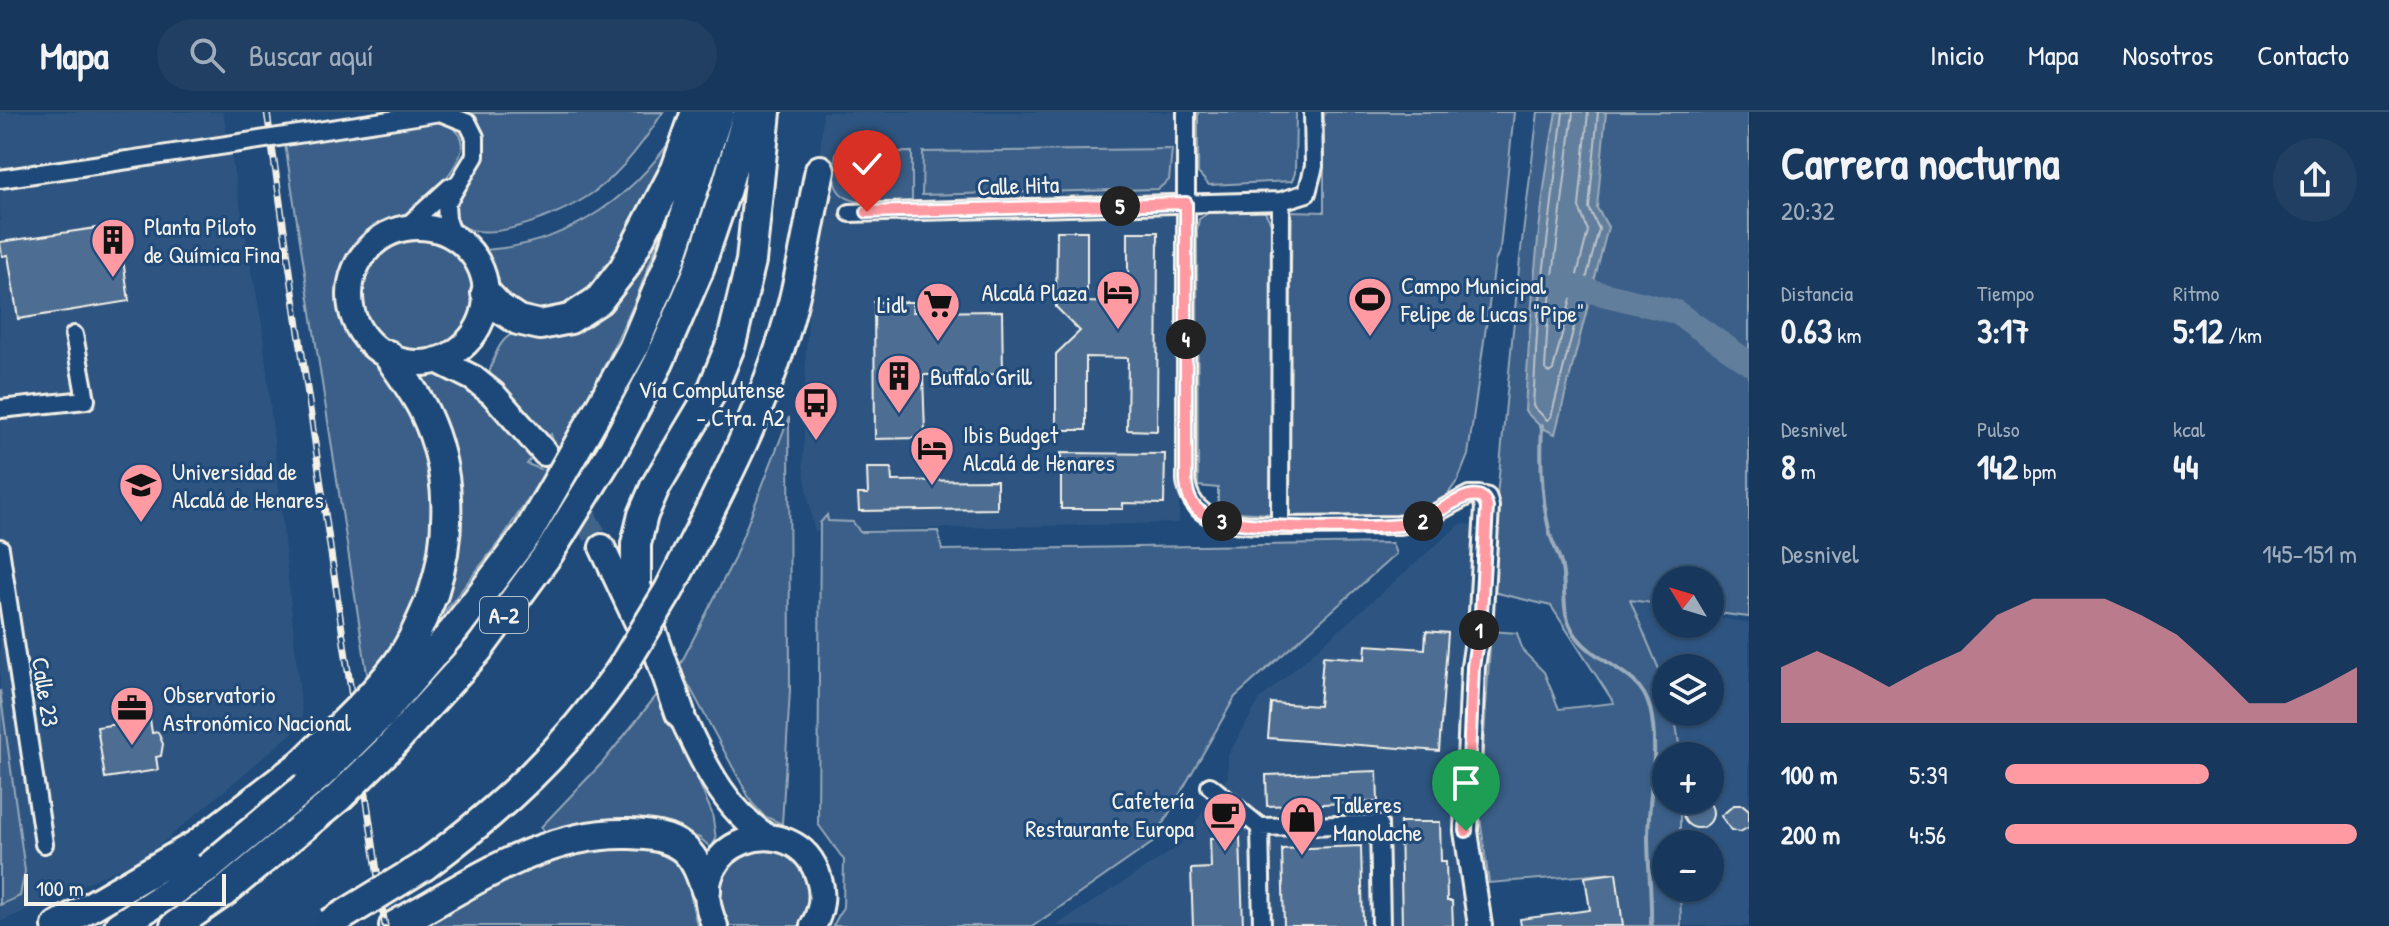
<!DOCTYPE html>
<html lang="es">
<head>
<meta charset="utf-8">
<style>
  :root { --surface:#17385c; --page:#203f62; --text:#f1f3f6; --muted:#9eacbb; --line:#365272; --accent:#ff9aa2 }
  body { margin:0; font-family:"Patrick Hand",sans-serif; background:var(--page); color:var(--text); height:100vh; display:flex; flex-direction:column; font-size:30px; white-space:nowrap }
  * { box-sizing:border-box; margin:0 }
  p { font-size:26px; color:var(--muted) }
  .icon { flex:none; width:44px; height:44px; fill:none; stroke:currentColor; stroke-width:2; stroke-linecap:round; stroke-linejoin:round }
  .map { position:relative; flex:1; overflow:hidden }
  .drawer { display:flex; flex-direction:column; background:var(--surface); width:640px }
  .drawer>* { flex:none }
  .needle { width:52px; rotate:308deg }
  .fabs { position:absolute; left:1652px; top:454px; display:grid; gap:16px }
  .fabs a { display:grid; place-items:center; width:72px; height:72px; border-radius:50%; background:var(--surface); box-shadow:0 2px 6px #0004,0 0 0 2px var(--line); font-size:40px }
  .scale { position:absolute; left:24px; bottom:20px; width:202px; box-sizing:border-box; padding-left:8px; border:4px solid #f4f1e8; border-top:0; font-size:22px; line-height:28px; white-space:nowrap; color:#f4f1e8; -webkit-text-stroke:6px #1f4a7a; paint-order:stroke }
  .pin { position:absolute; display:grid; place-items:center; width:68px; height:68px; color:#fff; margin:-82px -34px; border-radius:50% 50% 50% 0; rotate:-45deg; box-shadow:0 0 8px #0007 }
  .pin .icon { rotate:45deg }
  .km { position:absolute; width:40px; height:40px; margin:-20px; border-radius:50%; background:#222; color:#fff; font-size:22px; line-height:40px; text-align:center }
  .round { display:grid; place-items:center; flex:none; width:84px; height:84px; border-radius:42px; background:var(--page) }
  .summary { display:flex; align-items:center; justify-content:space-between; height:136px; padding:0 32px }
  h1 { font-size:44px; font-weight:700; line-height:60px }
  .metrics { display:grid; grid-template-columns:repeat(3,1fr); gap:12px; height:136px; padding:8px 32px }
  .metrics div { display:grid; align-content:center }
  .metrics b { font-size:34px; font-weight:700 }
  .metrics small { font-size:22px; font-weight:400 }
  .metrics p { font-size:22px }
  .chart { height:224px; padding:16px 32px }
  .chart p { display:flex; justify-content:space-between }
  .chart svg { width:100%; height:144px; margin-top:8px; fill:var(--accent); opacity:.7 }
  ul { padding:0 32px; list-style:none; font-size:26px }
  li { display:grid; grid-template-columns:128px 96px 1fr; align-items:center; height:60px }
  li i { height:20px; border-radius:10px; background:var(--accent) }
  header { display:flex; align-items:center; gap:48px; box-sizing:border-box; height:112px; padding:0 40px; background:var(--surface); border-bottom:2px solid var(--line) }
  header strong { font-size:38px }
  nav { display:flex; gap:44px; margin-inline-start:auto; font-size:28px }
  .search { width:560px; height:72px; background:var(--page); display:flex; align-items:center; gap:20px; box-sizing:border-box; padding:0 28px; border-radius:44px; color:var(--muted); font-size:30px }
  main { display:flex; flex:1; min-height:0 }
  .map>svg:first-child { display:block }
</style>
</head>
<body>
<header>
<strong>Mapa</strong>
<div class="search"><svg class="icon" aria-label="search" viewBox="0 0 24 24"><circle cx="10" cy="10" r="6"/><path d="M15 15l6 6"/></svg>Buscar aquí</div>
<nav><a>Inicio</a><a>Mapa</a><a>Nosotros</a><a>Contacto</a></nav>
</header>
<main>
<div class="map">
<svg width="1749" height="814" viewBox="0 0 1749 814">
  <rect width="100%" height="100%" fill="#1f4a7a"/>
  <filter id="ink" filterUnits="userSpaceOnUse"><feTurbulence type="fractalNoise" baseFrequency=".0125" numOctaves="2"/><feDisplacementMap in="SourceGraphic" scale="16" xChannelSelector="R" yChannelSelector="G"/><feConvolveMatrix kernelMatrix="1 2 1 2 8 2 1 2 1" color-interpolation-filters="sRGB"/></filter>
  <g filter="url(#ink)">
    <path fill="#2d5581" d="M0 0H223L262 213 303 612 147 744 0 810Z
      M823 0H1179V411L814 419 803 353 806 239Z
      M1460 412 1476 413 1454 718 1468 814H1055L1178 735 1228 664V643L1260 587Z
      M1631 489 1666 496V512H1710V504L1749 511V814H1623L1666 776H1710V732H1680V688H1710V644H1681L1674 600H1710V556H1666V574Z"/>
    <path fill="#3a5f88" stroke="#97a8b8" stroke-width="2" d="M663 0C643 32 618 66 585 86 558 103 459 147 451 95 472 53 503 52 471 1Z
      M1198 0H1296L1295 61 1292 69 1209 73 1198 61Z
      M1324 0H1514L1500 137 1495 150 1468 343 1458 368 1447 383 1433 393 1410 404H1287L1292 99 1324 100Z
      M1538 0H1749V505L1710 500V468H1666V493L1630 488 1666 574V600H1674L1681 644H1666V688H1680V732H1666V776H1680L1681 814H1623L1615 761 1489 771 1479 699 1491 519 1517 521 1523 539 1544 560 1559 597 1614 591 1551 494 1493 480 1497 384 1520 146Z
      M684 7 652 88 605 172 556 200 526 202 498 181 485 138C572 132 641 81 684 7Z
      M433 9C442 12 454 14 460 23 473 41 432 85 417 97 401 109 380 111 364 126 351 139 337 158 337 178 336 228 366 234 392 267 406 284 413 306 421 327 441 387 438 439 413 497 409 508 405 521 399 531 390 544 378 556 368 568L285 32Z
      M1172 37 1169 68 1158 77 922 83 923 40Z
      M912 40V90C888 89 838 100 834 67 833 59 835 49 836 41Z
      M680 73 634 192 598 268 557 340 551 322 545 328 489 262C502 215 513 218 558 218Z
      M1260 99 1265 100 1272 113V402L1222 399 1218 393V376L1198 374 1197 118 1199 107 1208 101Z
      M361 183a57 57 0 1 1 114 0a57 57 0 1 1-114 0Z
      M442 259 473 277 532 346 527 352 546 359 505 422 422 529 455 422 415 264Z
      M789 305 790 578 782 712 764 704 752 691 679 555 733 449Z
      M827 403 828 409 853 410 860 420 938 419 942 438 1392 431 1396 442 1235 585 1152 731 1033 814H833L843 795 844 748 818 712 820 411Z
      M0 578 25 759 20 784 0 793Z
      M660 579 712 701 716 727 711 736 700 726 675 718 548 723 541 715 603 650Z
      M588 734C619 735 678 732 688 771 692 785 692 800 698 814H419L506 764Z
      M777 736 804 754 813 785 802 814H730C713 793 716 752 744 740 753 737 767 737 777 736Z"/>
    <path fill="#627e9d" stroke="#9cacbb" stroke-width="2" d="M1556 0H1606L1597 96 1608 115 1555 322 1542 316 1525 299C1530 199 1538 99 1556 0Z"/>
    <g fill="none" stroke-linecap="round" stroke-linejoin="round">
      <path stroke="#bac3ca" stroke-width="2" d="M1563 0 1538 204 1533 294 1547 308 1551 305 1599 117 1589 96 1598 0
        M1573 0 1548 205 1545 257 1549 261 1553 258 1588 119 1579 95 1588 0"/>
      <path stroke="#9cacbb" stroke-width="4" d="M1542 313C1540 350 1541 385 1550 422 1553 433 1560 444 1562 456 1567 483 1559 501 1577 525 1598 553 1640 558 1650 596 1660 637 1649 681 1648 723 1648 753 1652 784 1651 814"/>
      <path stroke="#627e9d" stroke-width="24" d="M1562 170V172L1676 200 1749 251"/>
    </g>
    <path fill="#4d6e92" stroke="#f4f1e8" stroke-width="2" d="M124 112 127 127H120L129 189 18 207 8 143 2 144 0 130Z
      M1057 119H1087V190L1128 191V120H1158L1157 319 1127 318 1128 246 1086 245V318H1056V242L1080 219 1056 195Z
      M874 190H913V200L1002 199 1003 262 923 263 925 321H919V326L875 327Z
      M1061 341 1165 342 1164 392 1123 391V397H1061Z
      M867 356H891L892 369 997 368V397L859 399 858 382H868Z
      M1426 519 1448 521 1439 639 1268 626 1271 591 1319 594 1323 544 1365 547 1366 533 1425 537Z
      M150 607 152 621 158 620 163 632 161 644 156 645 158 658 105 666 97 615Z
      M1377 659 1378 690 1267 694 1266 663Z
      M1683 701a15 15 0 1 1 30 0a15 15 0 1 1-30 0Z
      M1734 693H1743L1749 698V715L1740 720 1731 718 1721 704Z
      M1400 710H1440L1441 749H1446L1447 789H1452L1453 814H1402Z
      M1240 725 1243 814H1193L1191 757 1211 756 1210 726Z
      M1361 734 1363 814H1284L1282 737Z
      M1616 761 1623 814H1521L1520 807 1590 798 1585 765Z"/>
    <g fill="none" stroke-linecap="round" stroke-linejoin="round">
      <path stroke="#3f638a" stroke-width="24" stroke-dasharray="24 12" stroke-linecap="butt" d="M545 341 602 435"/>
      <g stroke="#f4f1e8" stroke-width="22">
        <path id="street" d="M1186 0V369C1193 417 1241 411 1280 414
          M403 6 440 0 468 11 475 25V44L446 92 447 107 453 124
          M0 67 128 48
          M1281 89 1280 414 1398 413 1419 410 1469 383H1479L1485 387
          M850 101 1281 89 1307 81 1314 54 1313 0
          M405 116 450 75
          M0 297 86 288 74 223
          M0 436 44 732
          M1210 674 1260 715
          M1260 715 1379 712 1381 814
          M1260 715 1262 814"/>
      </g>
      <g stroke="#f4f1e8" stroke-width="28">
        <path id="secondary" d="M1480 814 1466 719 1473 555 1481 501 1487 395 1485 387"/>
      </g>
      <g stroke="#f4f1e8" stroke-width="30">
        <path id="primary" d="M350 183a68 68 0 1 1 136 0a68 68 0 1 1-136 0Z
          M437 248 473 266 493 282 545 341
          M602 435 639 514
          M672 583C696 635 718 692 767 725
          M715 814C676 728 797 690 819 767 824 783 821 800 813 814"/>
      </g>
      <g stroke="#f4f1e8" stroke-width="34">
        <path id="highway" d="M670 149 719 0
          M698 160 726 77 748 0
          M486 181 500 196 518 208 540 213 570 207 599 188 624 156 676 57 696 0
          M388 243C401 262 415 280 425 301 452 358 452 423 433 482
          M669 478C716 386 768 292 793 191 804 147 811 102 820 58
          M680 601 636 474V432L643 403 655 375 711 281 731 232 751 149 766 0
          M424 754C501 697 565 638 620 559
          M57 814 196 733 303 651
          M119 814 208 756
          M175 814 224 780
          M394 814C469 773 542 719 630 722 649 723 667 724 683 736 696 747 701 763 706 778"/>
      </g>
      <use href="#street" stroke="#1f4a7a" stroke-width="16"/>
      <use href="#secondary" stroke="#1f4a7a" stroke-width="22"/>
      <use href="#primary" stroke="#1f4a7a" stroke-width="24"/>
      <use href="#highway" stroke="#1f4a7a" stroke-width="28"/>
      <g stroke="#f4f1e8" stroke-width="7">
        <path id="rail" d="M267 0 385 814"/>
      </g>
      <use href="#rail" stroke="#1f4a7a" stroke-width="4" stroke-dasharray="12" stroke-linecap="butt"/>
      <g stroke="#f4f1e8" stroke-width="22" stroke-linecap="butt">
        <path id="street-bridge" d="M128 48 403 6"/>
      </g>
      <g stroke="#f4f1e8" stroke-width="34" stroke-linecap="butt">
        <path id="highway-bridge" d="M620 559 669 478
          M303 651C334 620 368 590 395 555 412 533 422 507 433 482
          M208 756 320 663 382 602 454 518 528 421 633 237 670 149
          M224 780 338 686 389 636 478 538 549 441 614 336 659 250 698 160
          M329 812 424 754"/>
      </g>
      <use href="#street-bridge" stroke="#1f4a7a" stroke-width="16"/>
      <use href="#highway-bridge" stroke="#1f4a7a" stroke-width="28"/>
    </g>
  </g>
  <g fill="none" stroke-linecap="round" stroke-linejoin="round" filter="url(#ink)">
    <g stroke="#fff" stroke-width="16">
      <path id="route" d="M867 100 1186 91V369C1187 382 1190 393 1202 401 1230 419 1380 418 1415 411 1435 407 1479 363 1487 395L1481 501 1473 555 1466 719"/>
    </g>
    <use href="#route" stroke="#ff9aa2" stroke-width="10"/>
  </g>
  <defs>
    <g id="building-pin" transform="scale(2.3)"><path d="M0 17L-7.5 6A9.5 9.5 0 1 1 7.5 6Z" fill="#ff9aa2" stroke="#1f4a7a"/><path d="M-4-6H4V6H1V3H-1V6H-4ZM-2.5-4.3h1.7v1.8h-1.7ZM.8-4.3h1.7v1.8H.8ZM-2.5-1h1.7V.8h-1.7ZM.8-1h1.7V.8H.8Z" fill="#111"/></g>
    <g id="hotel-pin" transform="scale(2.3)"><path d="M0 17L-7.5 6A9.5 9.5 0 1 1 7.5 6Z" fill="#ff9aa2" stroke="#1f4a7a"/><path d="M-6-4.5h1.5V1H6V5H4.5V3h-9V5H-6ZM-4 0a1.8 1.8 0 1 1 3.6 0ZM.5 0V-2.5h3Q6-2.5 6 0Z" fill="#111"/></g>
    <g id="stadium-pin" transform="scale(2.3)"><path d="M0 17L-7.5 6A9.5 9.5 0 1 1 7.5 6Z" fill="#ff9aa2" stroke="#1f4a7a"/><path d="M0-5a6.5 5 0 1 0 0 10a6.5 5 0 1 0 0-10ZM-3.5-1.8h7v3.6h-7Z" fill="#111"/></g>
    <g id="supermarket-pin" transform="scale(2.3)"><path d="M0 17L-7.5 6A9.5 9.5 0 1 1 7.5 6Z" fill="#ff9aa2" stroke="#1f4a7a"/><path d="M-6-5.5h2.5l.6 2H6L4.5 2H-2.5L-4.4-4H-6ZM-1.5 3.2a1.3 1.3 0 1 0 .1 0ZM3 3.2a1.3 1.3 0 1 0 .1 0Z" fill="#111"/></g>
    <g id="bus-pin" transform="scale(2.3)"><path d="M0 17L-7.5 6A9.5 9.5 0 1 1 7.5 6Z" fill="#ff9aa2" stroke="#1f4a7a"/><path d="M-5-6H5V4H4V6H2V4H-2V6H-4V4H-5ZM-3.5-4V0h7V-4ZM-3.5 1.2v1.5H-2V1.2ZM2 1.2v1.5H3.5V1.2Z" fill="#111"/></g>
    <g id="university-pin" transform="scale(2.3)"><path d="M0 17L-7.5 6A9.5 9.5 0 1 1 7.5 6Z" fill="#ff9aa2" stroke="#1f4a7a"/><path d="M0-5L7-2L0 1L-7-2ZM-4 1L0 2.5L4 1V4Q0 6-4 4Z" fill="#111"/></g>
    <g id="office-pin" transform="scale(2.3)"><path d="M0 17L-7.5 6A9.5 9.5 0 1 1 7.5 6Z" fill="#ff9aa2" stroke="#1f4a7a"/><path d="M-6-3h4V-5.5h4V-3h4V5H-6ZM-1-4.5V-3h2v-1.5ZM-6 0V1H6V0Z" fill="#111"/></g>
    <g id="cafe-pin" transform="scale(2.3)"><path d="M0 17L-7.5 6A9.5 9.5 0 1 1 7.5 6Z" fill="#ff9aa2" stroke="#1f4a7a"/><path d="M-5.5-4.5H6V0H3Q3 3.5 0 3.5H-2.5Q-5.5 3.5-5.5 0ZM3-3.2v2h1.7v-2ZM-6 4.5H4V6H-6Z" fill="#111"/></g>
    <g id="shop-pin" transform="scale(2.3)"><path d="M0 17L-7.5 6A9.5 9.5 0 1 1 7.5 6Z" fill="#ff9aa2" stroke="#1f4a7a"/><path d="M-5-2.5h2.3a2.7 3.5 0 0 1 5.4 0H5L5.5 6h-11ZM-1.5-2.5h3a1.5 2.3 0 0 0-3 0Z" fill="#111"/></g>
  </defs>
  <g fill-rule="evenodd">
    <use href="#building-pin" x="113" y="128"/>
    <use href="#hotel-pin" x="1118" y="180"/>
    <use href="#stadium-pin" x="1370" y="187"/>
    <use href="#supermarket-pin" x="938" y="192"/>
    <use href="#building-pin" x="899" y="264"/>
    <use href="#bus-pin" x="816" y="291"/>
    <use href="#hotel-pin" x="932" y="336"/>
    <use href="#university-pin" x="141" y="373"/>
    <use href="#office-pin" x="132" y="596"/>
    <use href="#cafe-pin" x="1225" y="702"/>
    <use href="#shop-pin" x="1302" y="706"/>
  </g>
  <g text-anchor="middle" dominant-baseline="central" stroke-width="6" stroke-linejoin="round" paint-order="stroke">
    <rect fill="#1f4a7a" stroke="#b4bfc7" stroke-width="2" x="480" y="485" width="48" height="36" rx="6"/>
    <g font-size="22" font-weight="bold" fill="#f4f1e8">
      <text x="504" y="503">A-2</text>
    </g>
    <g font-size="24" fill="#f4f1e8" stroke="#1f4a7a">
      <text transform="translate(1018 73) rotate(-2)">Calle Hita</text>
      <text transform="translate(46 580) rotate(81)">Calle 23</text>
    </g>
    <g font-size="24" fill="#f4f1e8" stroke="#1f4a7a" text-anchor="start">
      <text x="144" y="114">Planta Piloto<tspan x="144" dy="28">de Química Fina</tspan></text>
      <text x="1401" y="173">Campo Municipal<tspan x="1401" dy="28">Felipe de Lucas "Pipe"</tspan></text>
      <text x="1087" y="180" text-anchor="end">Alcalá Plaza</text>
      <text x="907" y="192" text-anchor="end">Lidl</text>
      <text x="930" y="264">Buffalo Grill</text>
      <text x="785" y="277" text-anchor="end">Vía Complutense<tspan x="785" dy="28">- Ctra. A2</tspan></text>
      <text x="963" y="322">Ibis Budget<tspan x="963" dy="28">Alcalá de Henares</tspan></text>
      <text x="172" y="359">Universidad de<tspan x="172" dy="28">Alcalá de Henares</tspan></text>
      <text x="163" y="582">Observatorio<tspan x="163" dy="28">Astronómico Nacional</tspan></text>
      <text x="1194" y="688" text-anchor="end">Cafetería<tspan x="1194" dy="28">Restaurante Europa</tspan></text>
      <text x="1333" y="692">Talleres<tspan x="1333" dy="28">Manolache</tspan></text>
    </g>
  </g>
</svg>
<div class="fabs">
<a><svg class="needle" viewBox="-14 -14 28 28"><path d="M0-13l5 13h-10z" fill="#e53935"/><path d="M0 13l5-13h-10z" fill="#9eacbb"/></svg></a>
<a><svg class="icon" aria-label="layers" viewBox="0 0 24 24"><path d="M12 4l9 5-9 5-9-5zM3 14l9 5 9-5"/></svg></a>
<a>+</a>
<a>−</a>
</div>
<div class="scale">100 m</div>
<div class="pin" style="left:1466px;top:719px;background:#1e9e55"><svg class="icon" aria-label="arrive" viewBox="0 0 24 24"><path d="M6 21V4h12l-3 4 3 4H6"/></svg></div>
<div class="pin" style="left:867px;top:100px;background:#d93025"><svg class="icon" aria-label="check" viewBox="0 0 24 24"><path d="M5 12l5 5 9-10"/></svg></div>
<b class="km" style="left:1479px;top:518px">1</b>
<b class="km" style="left:1423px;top:409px">2</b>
<b class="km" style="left:1222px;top:409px">3</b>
<b class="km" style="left:1186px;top:227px">4</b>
<b class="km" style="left:1120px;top:94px">5</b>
</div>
<section class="drawer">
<div class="summary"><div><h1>Carrera nocturna</h1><p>20:32</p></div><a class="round"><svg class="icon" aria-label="share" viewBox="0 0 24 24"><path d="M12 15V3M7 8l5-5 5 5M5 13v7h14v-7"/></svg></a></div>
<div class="metrics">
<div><p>Distancia</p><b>0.63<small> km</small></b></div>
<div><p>Tiempo</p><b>3:17</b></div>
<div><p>Ritmo</p><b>5:12<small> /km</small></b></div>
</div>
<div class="metrics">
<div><p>Desnivel</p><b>8<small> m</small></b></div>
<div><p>Pulso</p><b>142<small> bpm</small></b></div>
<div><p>kcal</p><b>44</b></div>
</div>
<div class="chart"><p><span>Desnivel</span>145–151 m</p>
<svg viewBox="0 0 160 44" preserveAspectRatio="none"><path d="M0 44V27L10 22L20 27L30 33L40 27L50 22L60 11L70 6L80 6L90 6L100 11L110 17L120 27L130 38L140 38L150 33L160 27V44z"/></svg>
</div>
<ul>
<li><b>100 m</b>5:39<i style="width:58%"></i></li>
<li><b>200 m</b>4:56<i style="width:100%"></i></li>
</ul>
</section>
</main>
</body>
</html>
